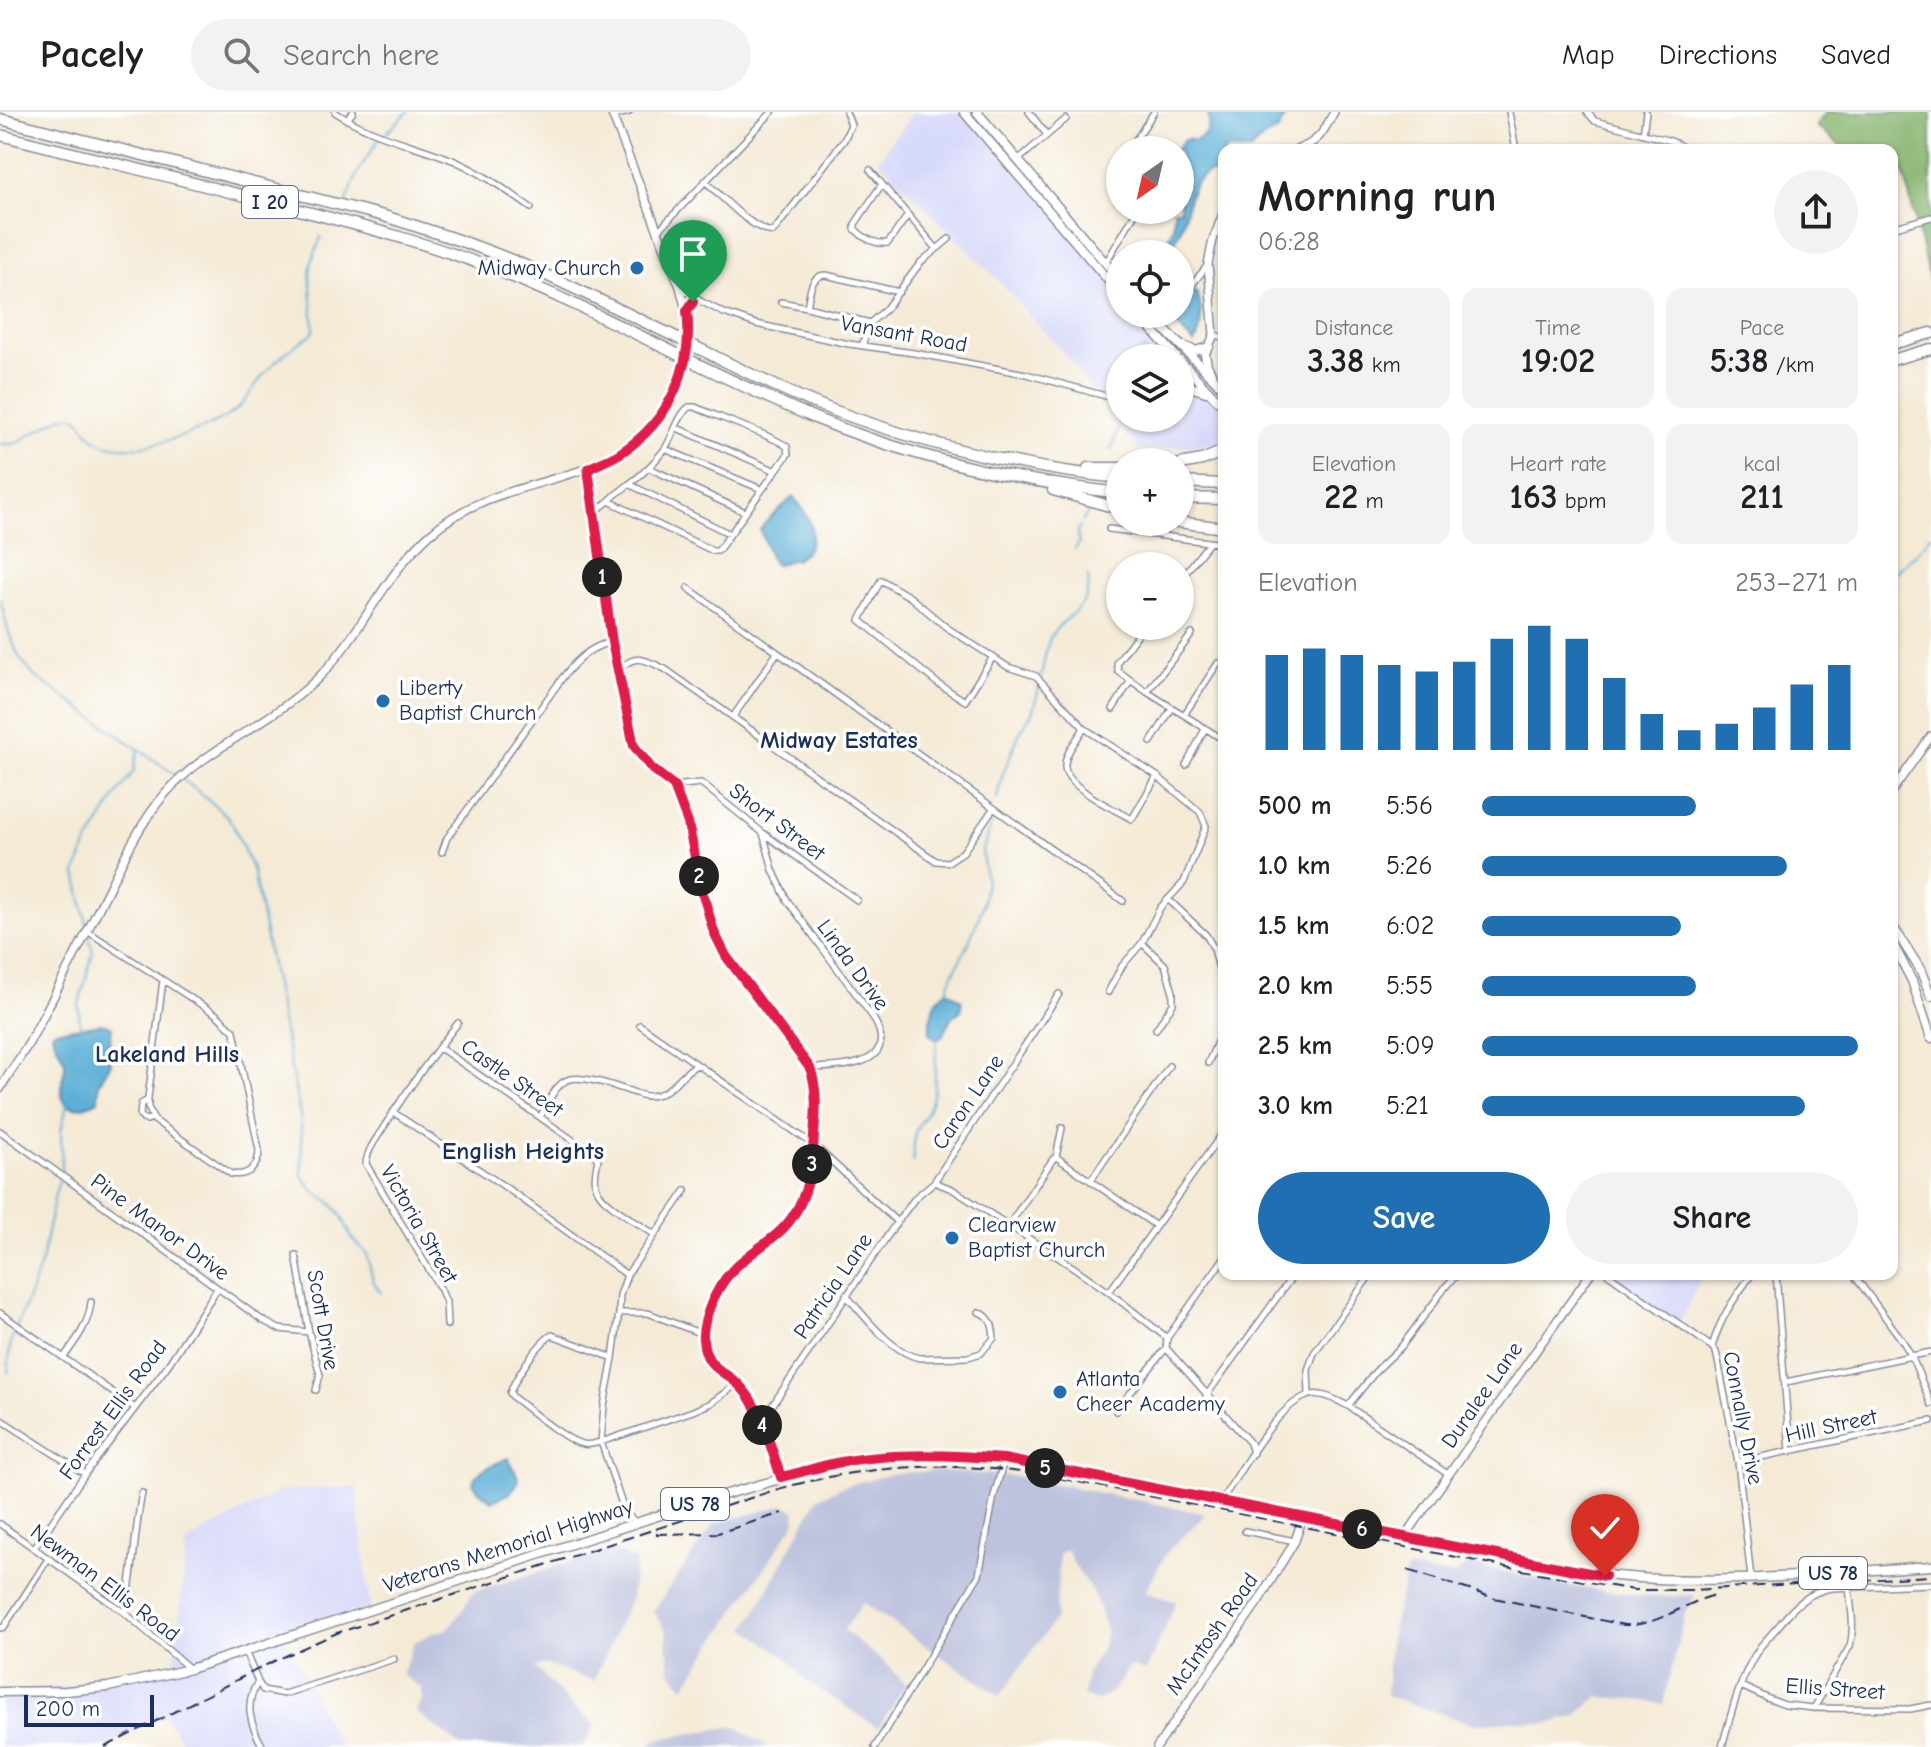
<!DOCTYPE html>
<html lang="en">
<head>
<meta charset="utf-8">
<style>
  :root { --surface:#fff; --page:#f2f2f2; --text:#202124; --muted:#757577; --line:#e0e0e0; --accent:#1f6fb2 }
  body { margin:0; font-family:"Comic Neue",sans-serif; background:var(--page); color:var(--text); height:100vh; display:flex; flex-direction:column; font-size:30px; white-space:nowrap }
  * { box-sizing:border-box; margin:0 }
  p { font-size:26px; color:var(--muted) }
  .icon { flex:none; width:44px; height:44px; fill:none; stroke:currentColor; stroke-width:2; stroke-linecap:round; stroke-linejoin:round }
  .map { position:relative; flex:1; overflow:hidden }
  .side { position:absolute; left:1218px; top:32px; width:680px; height:1136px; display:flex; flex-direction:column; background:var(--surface); border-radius:16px; box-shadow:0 2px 6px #0004 }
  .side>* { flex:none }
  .needle { width:52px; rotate:214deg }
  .fabs { position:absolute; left:1106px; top:24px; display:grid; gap:16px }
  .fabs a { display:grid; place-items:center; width:88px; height:88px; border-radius:50%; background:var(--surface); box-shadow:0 2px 6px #0004; font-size:40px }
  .scale { position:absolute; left:24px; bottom:20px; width:130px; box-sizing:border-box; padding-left:8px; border:4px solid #1b2f5e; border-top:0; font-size:22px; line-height:28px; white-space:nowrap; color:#1b2f5e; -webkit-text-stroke:6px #fff; paint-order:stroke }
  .pin { position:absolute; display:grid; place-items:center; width:68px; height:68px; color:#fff; margin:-82px -34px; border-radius:50% 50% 50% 0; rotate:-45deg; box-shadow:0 0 8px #0007 }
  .pin .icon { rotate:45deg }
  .km { position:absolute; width:40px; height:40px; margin:-20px; border-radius:50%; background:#222; color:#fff; font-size:22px; line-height:40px; text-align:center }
  .round { display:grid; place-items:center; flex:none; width:84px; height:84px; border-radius:42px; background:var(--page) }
  .summary { display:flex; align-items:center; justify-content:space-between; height:136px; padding:0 40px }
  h1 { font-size:44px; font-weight:700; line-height:60px }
  .figures { display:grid; grid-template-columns:repeat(3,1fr); gap:12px; height:136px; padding:8px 40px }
  .figures div { display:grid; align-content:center; border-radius:16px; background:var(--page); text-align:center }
  .figures b { font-size:34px; font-weight:700 }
  .figures small { font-size:22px; font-weight:400 }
  .figures p { font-size:22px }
  .chart { height:224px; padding:16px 40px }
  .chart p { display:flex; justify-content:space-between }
  .chart svg { width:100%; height:144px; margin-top:8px; stroke:var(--accent); stroke-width:6 }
  .cta { display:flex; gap:16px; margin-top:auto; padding:16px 40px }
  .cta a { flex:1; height:92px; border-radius:48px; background:var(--accent); color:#fff; font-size:32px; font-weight:700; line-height:92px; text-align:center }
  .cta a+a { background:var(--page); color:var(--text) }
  ul { padding:0 40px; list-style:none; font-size:26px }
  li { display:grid; grid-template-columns:128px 96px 1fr; align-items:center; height:60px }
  li i { height:20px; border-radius:10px; background:var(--accent) }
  header { display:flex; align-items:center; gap:48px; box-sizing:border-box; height:112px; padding:0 40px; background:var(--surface); border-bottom:2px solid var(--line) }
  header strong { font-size:38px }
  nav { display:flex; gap:44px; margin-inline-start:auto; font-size:28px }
  .search { width:560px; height:72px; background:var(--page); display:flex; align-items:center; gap:20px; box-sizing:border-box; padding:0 28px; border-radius:44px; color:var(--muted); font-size:30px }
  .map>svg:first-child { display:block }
</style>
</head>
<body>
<header>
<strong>Pacely</strong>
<div class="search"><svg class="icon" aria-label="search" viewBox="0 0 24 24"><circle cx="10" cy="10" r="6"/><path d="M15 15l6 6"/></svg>Search here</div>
<nav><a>Map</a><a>Directions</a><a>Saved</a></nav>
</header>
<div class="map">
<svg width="1931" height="1635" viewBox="0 0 1931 1635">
  <rect width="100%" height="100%" fill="#fff"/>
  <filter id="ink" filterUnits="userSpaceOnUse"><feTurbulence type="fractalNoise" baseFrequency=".0125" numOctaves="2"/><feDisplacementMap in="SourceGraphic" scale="16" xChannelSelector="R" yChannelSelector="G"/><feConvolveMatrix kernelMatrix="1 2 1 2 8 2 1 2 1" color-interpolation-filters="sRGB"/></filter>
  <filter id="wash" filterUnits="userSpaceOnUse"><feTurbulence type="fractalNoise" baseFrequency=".006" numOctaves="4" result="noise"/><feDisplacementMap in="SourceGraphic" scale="32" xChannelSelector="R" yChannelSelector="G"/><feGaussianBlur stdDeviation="1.8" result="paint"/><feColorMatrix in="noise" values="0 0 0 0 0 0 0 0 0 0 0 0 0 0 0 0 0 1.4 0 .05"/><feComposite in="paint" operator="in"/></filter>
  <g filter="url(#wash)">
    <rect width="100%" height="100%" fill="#f4ead5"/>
    <path fill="#d5d8f9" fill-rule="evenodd" d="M913 0H970L1007 47 1120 176V202H1142L1224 282V331L1138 338 1072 251 996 166 878 48ZM1120 246H1180V306H1120Z
      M1607 1162H1703L1679 1212Z
      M356 1375 370 1496 281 1518 340 1635H185L163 1603 104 1635H0V1584L46 1576 95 1571 174 1555 187 1429 281 1379Z"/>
    <path fill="#bdc3de" d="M939 1359 1022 1365 1206 1402 1167 1440 1145 1480 1176 1490 1146 1559 1130 1554 1113 1579 1097 1589 1083 1584 1087 1561 1103 1534 1106 1518 1094 1482 1075 1454 1066 1437 1059 1442 1056 1506 1000 1584 863 1491 844 1518 891 1556 906 1573 878 1616 805 1568 786 1545 746 1517 818 1386 844 1374 896 1361Z
      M784 1393 795 1398 796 1409 684 1575 670 1559 666 1519 653 1499 714 1412Z
      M614 1437 636 1449 631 1485 594 1569 544 1552 535 1555 578 1599 596 1613 582 1635H462L416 1600 422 1588 421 1576 402 1563 414 1530 433 1521 447 1517 462 1499 473 1480Z
      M1468 1452 1567 1474 1619 1481 1656 1485 1695 1483 1685 1502 1663 1592 1631 1587 1598 1585 1576 1604 1547 1612 1514 1609 1474 1612 1386 1584 1390 1526 1407 1457 1454 1463Z
      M735 1614 768 1635H648L657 1627Z"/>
    <path fill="#86b46d" stroke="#507266" stroke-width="2" d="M1826 0H1931V174L1903 57 1892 58V38H1846L1816 14Z"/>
    <path fill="#5aaed6" stroke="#3a6e9a" stroke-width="2" d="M1209 0H1288L1278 18 1267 23 1250 38H1224V61L1219 63 1209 60C1186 72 1189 96 1180 118 1177 126 1172 134 1168 142H1161L1173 116 1174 98H1180V38H1176L1182 30 1187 27 1195 29C1211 19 1208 18 1209 0Z
      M1194 179 1198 183C1202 197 1203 219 1194 231L1175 212 1180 201V187H1184Z
      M793 385C809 401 823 429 799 445 790 452 798 445 788 449 784 450 780 452 776 453L771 447 760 418 766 410Z
      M947 878 961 888C965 899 957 901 951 906L943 924 937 927 930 922C929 906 933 888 947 878Z
      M102 912H107L112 915 109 936 111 951 99 972 98 989C78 999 58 1000 62 970 62 964 66 958 65 951 63 942 55 932 52 922L54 919Z
      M508 1346 517 1363 518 1371 509 1382 492 1389 479 1379 473 1371 475 1365 484 1357Z"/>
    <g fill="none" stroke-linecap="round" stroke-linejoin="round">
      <path stroke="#5aaed6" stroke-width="2" d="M386 21 408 0
        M347 89 358 60 379 27
        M1138 246 1145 236
        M0 332H14L60 306C82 299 79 311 92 324 99 333 115 335 126 335 154 336 219 315 239 295 248 287 253 275 261 266 274 249 293 234 312 222L314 218 310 161 312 149 321 125
        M1111 338 1122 306
        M1083 409 1088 400
        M1075 437 1079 431 1077 420 1080 414
        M1892 463 1918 440 1931 423
        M0 487 9 521 19 545 34 564 190 673 227 704 233 713 253 759 301 1008 302 1064 315 1080 329 1089 340 1101 352 1126 367 1142 373 1169 381 1181
        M1041 565C1044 553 1046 529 1053 521 1071 498 1092 497 1088 463
        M997 686 1002 664 1019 622 1032 601 1040 573
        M87 813 76 761 86 734 116 684 134 659 138 638
        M947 878 952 864 969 830 982 796 986 769 982 740 993 708
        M80 915 79 892 93 840 89 824
        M913 1049C915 1040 912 1027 916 1018 922 1006 931 998 933 984 937 965 934 946 937 927
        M62 1060 61 1019 67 992
        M8 1261 10 1232 40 1155 56 1078 60 1066"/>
    </g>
  </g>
  <g filter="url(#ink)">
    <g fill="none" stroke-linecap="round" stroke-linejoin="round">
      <g stroke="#888c9a" stroke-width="8">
        <path id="street" d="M335 0C371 24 406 30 445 45 475 56 505 77 531 96
          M1029 0 1047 23
          M1509 0 1516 38
          M1587 0 1595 9 1671 29 1689 38
          M613 4 629 0
          M347 8 353 0
          M1643 22 1646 0
          M1129 38 1154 0
          M1018 48 1066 7
          M870 58 937 137
          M705 69C723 85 750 117 773 120L844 28 851 13 846 0
          M882 72 855 112V117C863 126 876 133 888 131L908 103
          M1892 116 1931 105
          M658 119 772 0
          M1105 152 1137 98
          M1180 182 1191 174 1207 154
          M684 188H698L724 201 756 212 849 232 914 241 1026 262 1120 288
          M781 190 807 195
          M870 211 807 195C810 181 810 163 826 163L899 180
          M1214 223 1224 226
          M862 234 870 211 885 198 921 150 949 127
          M1180 276 1192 263
          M689 295H695C708 301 783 328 787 335 788 337 787 340 788 342L718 439H713L609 389C615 382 621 379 628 373 642 363 654 351 664 338 673 325 678 303 689 295Z
          M677 316 776 359
          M665 337 761 377
          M649 356 745 400
          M588 357 612 530 634 634 652 657 674 674 688 711 702 779 714 820 726 844 810 956C824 994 813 1084 786 1114 756 1148 721 1153 707 1203 705 1211 702 1219 703 1227 705 1255 721 1257 738 1272 761 1292 771 1337 781 1365
          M629 372 730 422
          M593 401 609 389
          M1109 417 1224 432
          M1180 468 1209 431
          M688 476 1123 789
          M1144 514 1117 550 1118 559 1147 580 1224 628
          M993 545 965 589 937 571 860 508 881 468 910 485 946 515 1008 555 1036 564 1084 616 1157 664 1200 700 1206 714 1184 770 1160 796 1142 831 1122 854 1108 880
          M618 558C637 540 645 548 665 557L936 749 948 750 963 740 993 697
          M1147 580 1192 522
          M1113 597 1131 568
          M1184 603 1218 551
          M733 605 777 541
          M1084 616C1078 627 1064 641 1065 655 1066 675 1115 698 1132 707L1157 664
          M1151 630 1172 596
          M1186 653 1205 617
          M674 674 701 671 763 721 857 788
          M763 721 773 758 787 788 872 904C875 909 879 916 880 922 887 956 833 955 810 956
          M442 740 447 726 563 565C576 549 590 534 612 530
          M1168 787 1206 823 1214 837 1224 877
          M87 819 163 868
          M1142 831 1165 853 1173 880V892L1156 917
          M163 868 217 903 234 919 259 1038C259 1055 248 1065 231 1062L154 1008 148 995V986Z
          M640 913 814 1033 897 1110
          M438 937 443 938 593 1042 598 1047C596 1057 593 1070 598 1079 605 1093 642 1113 655 1123
          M1208 951 1218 928 1224 921
          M148 988 141 992 140 1003 143 1007 147 1008 152 1006
          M393 1000 511 1079 627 1163
          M540 1005C547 994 553 976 565 969 577 961 612 973 626 978 634 980 643 985 650 984 672 983 679 961 697 953
          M0 1019 262 1208 279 1217 309 1220
          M1056 1045 1156 1114
          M1091 1068 1169 954
          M934 1070 952 1077 1073 1155 1109 1180 1167 1226 1166 1236 1250 1331 1253 1341
          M1009 1113 1053 1047 1056 1045 1062 1016
          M296 1143 309 1220 320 1263 316 1278
          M1608 1162 1712 1235
          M1776 1162 1790 1340
          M1853 1162 1902 1228 1911 1243 1931 1292
          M1109 1180 1224 1019
          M846 1183C864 1204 892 1241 920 1246L968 1245 981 1241 994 1226C993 1213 991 1205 979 1200
          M0 1201 135 1296
          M619 1201H648L702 1222
          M447 1213 446 1190 441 1178 366 1052C367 1037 378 1025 385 1013 408 977 432 943 458 911
          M1167 1226 1224 1146
          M64 1245C77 1227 89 1212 91 1190
          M613 1246 552 1223C538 1231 515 1266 510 1281L514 1286C529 1297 567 1330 583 1332 589 1334 595 1331 601 1330L693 1299 711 1291 738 1271
          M1786 1270 1931 1240
          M1309 1283 1308 1258 1314 1241 1371 1162
          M1206 1284 1294 1162
          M1348 1294 1376 1259 1401 1235 1447 1173 1458 1162
          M1116 1299 1166 1236
          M0 1307 85 1362
          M761 1310 897 1110 916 1085 934 1070 1059 882
          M1738 1350 1931 1309
          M1221 1389C1240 1361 1276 1294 1307 1284 1321 1279 1336 1288 1348 1294L1449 1363
          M637 1411 625 1401 601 1330 604 1294 613 1246 619 1201 620 1183 627 1163 686 1078
          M0 1412 125 1501 190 1557
          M1245 1419 1295 1429
          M34 1436 85 1362 168 1253 217 1177
          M1751 1466 1738 1350 1718 1249 1716 1240 1712 1235C1721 1204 1734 1187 1752 1162
          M125 1501C134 1461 134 1421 142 1381
          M0 1516 4 1515 48 1447
          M245 1539 258 1570C243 1592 251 1614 263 1635
          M258 1570 263 1578 284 1582 394 1547
          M1741 1574 1769 1587 1785 1593 1814 1596 1910 1597 1931 1593
          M1814 1596 1850 1534C1855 1515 1851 1496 1849 1476
          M875 1635 979 1463 994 1384 1004 1348
          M1722 1635C1731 1602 1740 1564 1760 1535 1767 1527 1774 1519 1781 1511 1794 1494 1809 1480 1831 1476L1931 1472"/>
      </g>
      <g stroke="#888c9a" stroke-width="10">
        <path id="secondary" d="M611 0 680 175 687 202 688 224
          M1296 38C1319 30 1323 21 1334 0
          M682 175 698 188 691 191 687 199
          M1206 240 1214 223 1208 152 1213 128 1224 99
          M1892 679 1931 624
          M0 977C9 961 20 946 29 931 51 890 72 849 93 808 115 766 134 718 165 682 209 632 277 610 323 561 363 518 386 461 430 422 515 347 638 390 682 259
          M1404 1426 1590 1162
          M1157 1635 1258 1490 1295 1429 1303 1405"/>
      </g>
      <g stroke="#888c9a" stroke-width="11">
        <path id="primary" d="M964 0 1120 182
          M977 0 1120 168
          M1138 202 1177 246
          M1149 202 1224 277
          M1184 234 1195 239 1209 235
          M1205 242 1207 253 1211 261
          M1180 249 1224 295
          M1180 268V269
          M1180 278 1190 275 1206 280
          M1892 813 1920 857 1931 884
          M1892 830 1912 869 1931 926
          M0 1580 66 1579 108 1575 190 1557 709 1387 837 1351 896 1344 956 1343 1004 1347 1573 1458C1691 1479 1812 1461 1931 1454"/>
      </g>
      <g stroke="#888c9a" stroke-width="13">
        <path id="highway" d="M0 7 384 104C438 121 492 138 544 162 594 185 643 209 692 233 738 256 783 279 830 297 923 332 1022 356 1120 366
          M0 23C96 47 192 70 288 95 358 113 429 131 496 158 605 202 707 261 815 306 912 346 1016 369 1120 381
          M1892 232 1931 221
          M1892 248 1931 237
          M1180 352 1202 348 1224 339
          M1088 356H1120
          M1180 370 1224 372
          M1053 378 1120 397
          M1180 386 1224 387
          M1178 410 1224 416"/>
      </g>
      <use href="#street" stroke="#fff" stroke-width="5"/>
      <use href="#secondary" stroke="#fff" stroke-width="7"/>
      <use href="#primary" stroke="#fff" stroke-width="8"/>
      <use href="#highway" stroke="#fff" stroke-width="10"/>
      <path stroke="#1b2f5e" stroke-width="2" stroke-dasharray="12 6" stroke-linecap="butt" d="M656 1422 718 1421 782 1401
        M1408 1458 1494 1486 1624 1513C1657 1515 1683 1491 1715 1483
        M105 1635 274 1549 337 1521 775 1378C866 1352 950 1349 1043 1363L1517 1457 1634 1478H1692L1931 1464"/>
      <g stroke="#888c9a" stroke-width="10" stroke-linecap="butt">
        <path id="secondary-bridge" d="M682 259 688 224"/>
      </g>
      <use href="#secondary-bridge" stroke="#fff" stroke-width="7"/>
    </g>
  </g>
  <g fill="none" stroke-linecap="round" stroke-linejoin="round" filter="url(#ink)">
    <g stroke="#fff" stroke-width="16">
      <path id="route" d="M693 190 687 199C694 255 669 309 622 340 612 347 599 351 588 357L612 530 634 634 652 657 674 674 688 711 702 779 714 820 726 844 810 956C818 977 816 1001 814 1023 813 1050 809 1081 793 1104 777 1129 748 1139 730 1161 722 1170 716 1181 711 1192 707 1202 702 1216 703 1227 705 1255 721 1257 738 1272 761 1293 771 1337 781 1365 799 1361 818 1355 836 1351 890 1340 949 1342 1004 1347L1605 1464"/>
    </g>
    <use href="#route" stroke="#e11d48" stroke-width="10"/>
  </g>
  <g fill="#1f6fb2" stroke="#fff" stroke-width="3">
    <circle cx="637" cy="156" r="8"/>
    <circle cx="383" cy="589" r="8"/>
    <circle cx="952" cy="1126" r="8"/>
    <circle cx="1060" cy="1280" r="8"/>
  </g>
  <g text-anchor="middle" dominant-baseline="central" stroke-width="7" stroke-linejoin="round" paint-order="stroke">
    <g fill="#fff" stroke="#5f6d8e" stroke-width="2">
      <rect x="242" y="74" width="56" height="32" rx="6"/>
      <rect x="661" y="1376" width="68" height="32" rx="6"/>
      <rect x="1799" y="1445" width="68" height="32" rx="6"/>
    </g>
    <g font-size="20" font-weight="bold" fill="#1b2f5e">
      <text x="270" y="90">I 20</text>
      <text x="695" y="1392">US 78</text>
      <text x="1833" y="1461">US 78</text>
    </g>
    <g font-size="22" fill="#1b2f5e" stroke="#fff" text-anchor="start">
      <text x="621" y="156" text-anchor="end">Midway Church</text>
      <text x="399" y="576">Liberty<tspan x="399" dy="25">Baptist Church</tspan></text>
      <text x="968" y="1113">Clearview<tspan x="968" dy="25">Baptist Church</tspan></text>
      <text x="1076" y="1267">Atlanta<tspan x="1076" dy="25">Cheer Academy</tspan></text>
    </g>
    <g font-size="22" fill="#1b2f5e" stroke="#fff">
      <text transform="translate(904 222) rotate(10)">Vansant Road</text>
      <text transform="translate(777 710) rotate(37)">Short Street</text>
      <text transform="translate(853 853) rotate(54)">Linda Drive</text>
      <text transform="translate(512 966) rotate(35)">Castle Street</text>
      <text transform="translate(968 990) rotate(-56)">Caron Lane</text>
      <text transform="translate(419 1112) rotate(60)">Victoria Street</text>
      <text transform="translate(160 1115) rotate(36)">Pine Manor Drive</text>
      <text transform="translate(833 1174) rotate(-56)">Patricia Lane</text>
      <text transform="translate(323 1208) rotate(80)">Scott Drive</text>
      <text transform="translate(1482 1283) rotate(-55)">Duralee Lane</text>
      <text transform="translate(113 1298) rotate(-54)">Forrest Ellis Road</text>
      <text transform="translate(1743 1306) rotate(79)">Connally Drive</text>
      <text transform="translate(1831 1314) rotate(-12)">Hill Street</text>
      <text transform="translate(508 1434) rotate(-18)">Veterans Memorial Highway</text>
      <text transform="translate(105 1471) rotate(37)">Newman Ellis Road</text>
      <text transform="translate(1212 1522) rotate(-55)">McIntosh Road</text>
      <text transform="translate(1835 1577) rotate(4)">Ellis Street</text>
    </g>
    <g font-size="24" font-weight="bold" fill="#1b2f5e" stroke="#fff">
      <text x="839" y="628">Midway Estates</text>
      <text x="167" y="942">Lakeland Hills</text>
      <text x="523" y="1039">English Heights</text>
    </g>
  </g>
</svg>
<div class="fabs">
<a><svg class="needle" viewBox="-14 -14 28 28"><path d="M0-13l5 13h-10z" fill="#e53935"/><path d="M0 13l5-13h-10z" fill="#757577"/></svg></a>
<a><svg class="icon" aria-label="locate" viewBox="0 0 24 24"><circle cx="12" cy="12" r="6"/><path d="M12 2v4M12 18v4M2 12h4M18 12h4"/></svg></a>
<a><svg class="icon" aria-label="layers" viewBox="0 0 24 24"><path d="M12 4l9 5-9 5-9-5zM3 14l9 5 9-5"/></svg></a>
<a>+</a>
<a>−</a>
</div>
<div class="scale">200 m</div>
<div class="pin" style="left:693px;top:190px;background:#1e9e55"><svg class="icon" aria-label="arrive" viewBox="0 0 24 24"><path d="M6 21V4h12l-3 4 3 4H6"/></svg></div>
<div class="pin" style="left:1605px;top:1464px;background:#d93025"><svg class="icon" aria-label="check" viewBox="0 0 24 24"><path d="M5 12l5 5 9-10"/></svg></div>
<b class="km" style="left:602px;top:465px">1</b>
<b class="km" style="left:699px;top:764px">2</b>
<b class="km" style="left:812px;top:1052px">3</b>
<b class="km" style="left:762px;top:1313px">4</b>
<b class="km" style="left:1045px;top:1356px">5</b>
<b class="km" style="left:1362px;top:1417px">6</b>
<section class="side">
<div class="summary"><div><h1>Morning run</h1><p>06:28</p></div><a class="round"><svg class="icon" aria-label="share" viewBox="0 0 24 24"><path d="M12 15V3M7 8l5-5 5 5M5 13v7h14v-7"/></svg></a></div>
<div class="figures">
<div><p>Distance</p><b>3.38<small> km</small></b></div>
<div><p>Time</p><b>19:02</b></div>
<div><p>Pace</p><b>5:38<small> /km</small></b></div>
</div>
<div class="figures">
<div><p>Elevation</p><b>22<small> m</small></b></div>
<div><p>Heart rate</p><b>163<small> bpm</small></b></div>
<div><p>kcal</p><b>211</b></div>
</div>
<div class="chart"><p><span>Elevation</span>253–271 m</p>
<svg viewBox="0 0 160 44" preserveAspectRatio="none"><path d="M5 44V15M15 44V13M25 44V15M35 44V18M45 44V20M55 44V17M65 44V10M75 44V6M85 44V10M95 44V22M105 44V33M115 44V38M125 44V36M135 44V31M145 44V24M155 44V18"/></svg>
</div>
<ul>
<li><b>500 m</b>5:56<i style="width:57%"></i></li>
<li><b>1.0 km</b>5:26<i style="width:81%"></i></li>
<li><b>1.5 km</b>6:02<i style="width:53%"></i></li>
<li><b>2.0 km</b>5:55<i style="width:57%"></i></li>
<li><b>2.5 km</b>5:09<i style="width:100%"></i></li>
<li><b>3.0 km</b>5:21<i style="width:86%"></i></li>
</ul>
<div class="cta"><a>Save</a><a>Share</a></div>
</section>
</div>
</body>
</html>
